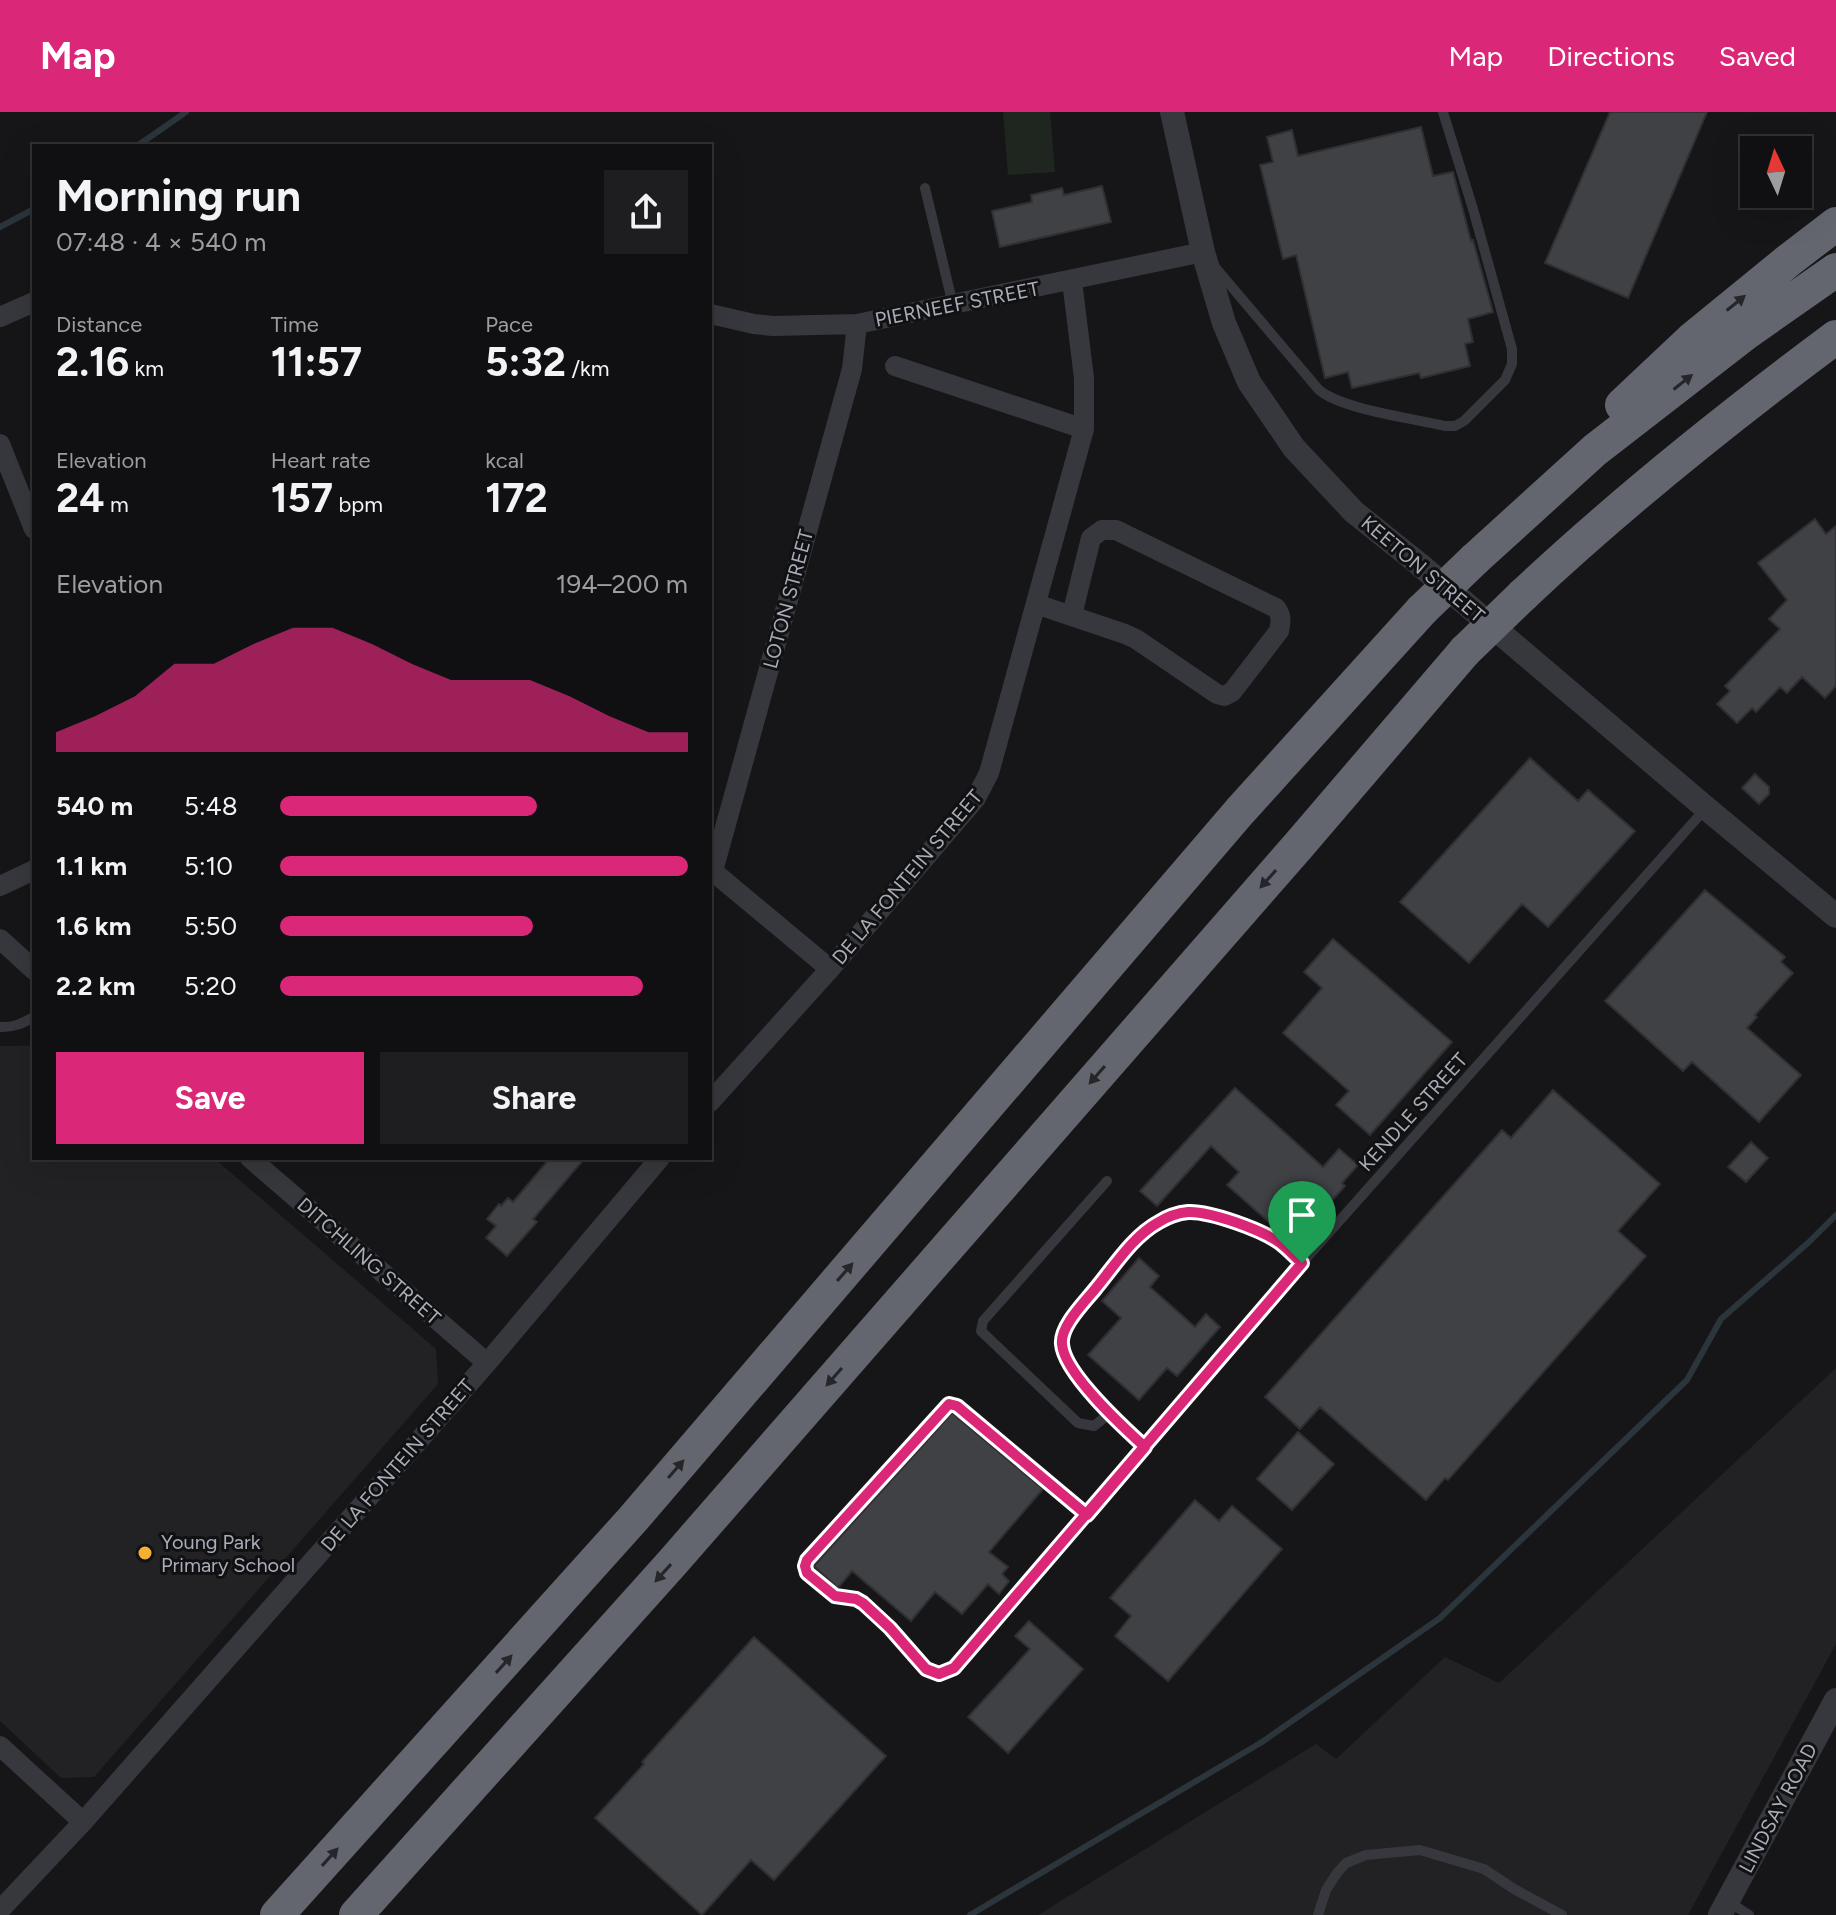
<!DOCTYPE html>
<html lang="en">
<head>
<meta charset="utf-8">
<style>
  :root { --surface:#101012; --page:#1e1e20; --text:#f1f3f6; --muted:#9c9d9f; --line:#303032; --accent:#db2777 }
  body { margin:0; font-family:Figtree,sans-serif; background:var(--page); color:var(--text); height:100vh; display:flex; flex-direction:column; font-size:30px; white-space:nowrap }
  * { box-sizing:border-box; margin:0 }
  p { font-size:26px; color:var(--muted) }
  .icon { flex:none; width:44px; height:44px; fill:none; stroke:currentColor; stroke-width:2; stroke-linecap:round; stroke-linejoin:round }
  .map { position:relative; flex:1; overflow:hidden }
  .side { position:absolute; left:32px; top:32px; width:680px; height:1016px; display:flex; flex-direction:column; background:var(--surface); border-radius:0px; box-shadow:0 8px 32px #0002,0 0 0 2px var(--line) }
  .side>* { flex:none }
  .needle { width:52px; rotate:356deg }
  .tools { position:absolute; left:1740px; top:24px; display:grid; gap:16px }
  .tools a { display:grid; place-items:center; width:72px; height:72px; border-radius:0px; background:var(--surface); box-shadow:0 8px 32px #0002,0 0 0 2px var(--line); font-size:40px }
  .pin { position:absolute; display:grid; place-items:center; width:68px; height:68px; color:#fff; margin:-82px -34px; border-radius:50% 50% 50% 0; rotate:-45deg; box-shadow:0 0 8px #0007 }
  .pin .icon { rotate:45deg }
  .round { display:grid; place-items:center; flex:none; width:84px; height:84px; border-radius:0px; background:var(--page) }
  .head { display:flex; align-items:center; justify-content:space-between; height:136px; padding:0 24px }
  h1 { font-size:44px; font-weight:700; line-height:60px }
  .metrics { display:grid; grid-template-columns:repeat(3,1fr); gap:12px; height:136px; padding:8px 24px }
  .metrics div { display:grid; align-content:center }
  .metrics b { font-size:40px; font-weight:700 }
  .metrics small { font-size:22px; font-weight:400 }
  .metrics p { font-size:22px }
  .chart { height:224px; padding:16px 24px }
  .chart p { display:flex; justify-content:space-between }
  .chart svg { width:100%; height:144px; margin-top:8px; fill:var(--accent); opacity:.7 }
  .primary-button { display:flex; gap:16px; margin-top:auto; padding:16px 24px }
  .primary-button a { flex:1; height:92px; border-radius:0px; background:var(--accent); color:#fff; font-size:32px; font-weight:700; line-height:92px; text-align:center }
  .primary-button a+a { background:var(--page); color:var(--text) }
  ul { padding:0 24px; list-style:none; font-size:26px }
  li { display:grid; grid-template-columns:128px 96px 1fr; align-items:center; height:60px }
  li i { height:20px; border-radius:10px; background:var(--accent) }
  header { display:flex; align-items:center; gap:48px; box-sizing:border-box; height:112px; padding:0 40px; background:var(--accent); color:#fff }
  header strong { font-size:38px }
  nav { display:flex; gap:44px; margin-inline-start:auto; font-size:28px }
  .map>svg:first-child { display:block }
</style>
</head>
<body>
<header>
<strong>Map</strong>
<nav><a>Map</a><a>Directions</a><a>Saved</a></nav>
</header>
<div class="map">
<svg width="1836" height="1803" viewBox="0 0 1836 1803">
  <rect width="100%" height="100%" fill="#161618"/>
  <path fill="#222225" d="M0 934H34V1046H214L436 1237 438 1272 94 1665 61 1666 0 1609Z
    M1836 1256V1532L1688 1803H1038L1316 1632 1336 1647 1445 1545 1499 1571Z"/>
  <path fill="#1e261f" d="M1003 0H1050L1055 60 1008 63Z"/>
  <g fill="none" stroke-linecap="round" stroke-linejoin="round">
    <path stroke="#2c353c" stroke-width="6" d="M137 34 186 0
      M0 115 34 97
      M970 1803 1262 1630 1440 1506 1687 1268 1721 1207 1809 1130 1836 1103"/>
  </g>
  <path fill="#404145" stroke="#303034" stroke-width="2" d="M1610 0H1707L1628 186 1545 151Z
    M1421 15 1433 64 1453 60 1471 129 1473 128 1493 200 1468 207 1473 230 1465 232 1470 254 1421 266 1419 261 1352 276 1348 260 1325 266 1296 143 1283 147 1260 53 1273 50 1267 25 1292 18 1298 44Z
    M1102 74 1111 110 1000 135 992 99 1032 90 1031 83 1062 76 1064 83Z
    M1815 407 1826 422 1836 414V574L1825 586 1802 565 1787 581 1780 575 1756 600 1752 596 1737 611 1717 592 1730 579 1725 574 1780 517 1769 507 1787 488 1758 451Z
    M1530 646 1578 689 1588 678 1635 719 1548 815 1522 792 1469 851 1400 790Z
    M1755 662 1769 675V682L1759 692 1742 676Z
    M1705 778 1785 845 1781 850 1793 861 1755 903 1757 905 1747 916 1801 963 1759 1010 1692 950 1683 959 1605 889Z
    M1333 827 1452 930 1370 1023 1336 993 1349 979 1283 921 1322 876 1304 860Z
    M1235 976 1323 1055 1339 1037 1358 1053 1342 1071 1345 1074 1305 1119 1281 1097 1270 1111 1227 1073 1239 1060 1211 1034 1157 1094 1140 1079Z
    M1553 978 1660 1072 1618 1119 1646 1144 1448 1368 1445 1366 1426 1388 1320 1295 1300 1317 1265 1285 1502 1018 1511 1026Z
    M1751 1030 1768 1046 1746 1070 1728 1055Z
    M550 1046H585L533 1107 537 1110 507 1144 486 1126 496 1114 487 1107 499 1092 501 1094 508 1086 513 1090Z
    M1139 1146 1159 1164 1150 1175 1195 1215 1206 1202 1220 1215 1177 1264 1167 1256 1139 1288 1088 1243 1121 1206 1102 1189Z
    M952 1301 1043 1377 989 1440 1008 1455 1002 1462 1009 1469 999 1482 988 1472 962 1502 935 1480 911 1509 852 1459 838 1476 814 1454Z
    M1298 1320 1334 1352 1292 1398 1257 1367Z
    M1195 1388 1219 1409 1232 1394 1282 1437 1168 1569 1115 1524 1131 1504 1110 1486Z
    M1029 1509 1083 1557 1008 1641 968 1605 1030 1537 1015 1524Z
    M754 1525 886 1644 774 1768 751 1748 702 1803 595 1706 644 1652 642 1650Z"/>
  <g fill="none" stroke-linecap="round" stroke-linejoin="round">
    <path stroke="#37383d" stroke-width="10" d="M925 76 953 193
      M1214 154 1319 278C1344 298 1412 306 1445 314H1455L1464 309 1505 268 1512 252V237L1473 97 1443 0
      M0 915C13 916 23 911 34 905
      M1107 1069 983 1209 981 1219 1078 1311 1094 1314 1109 1302 1145 1335
      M1109 1302C1095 1285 1064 1254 1062 1232 1060 1214 1085 1190 1096 1176 1115 1153 1133 1124 1159 1110 1167 1105 1178 1101 1188 1100 1209 1099 1262 1118 1280 1131 1288 1137 1295 1145 1302 1151
      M1087 1403 957 1294 949 1292 807 1448 805 1457 835 1484 856 1487 863 1491 890 1516 926 1557 939 1562 949 1559 954 1556 1302 1151 1706 696
      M1729 1790 1749 1803
      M1318 1803 1326 1778 1337 1761 1346 1751 1366 1743 1420 1738 1484 1757 1514 1777 1562 1803"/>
    <path stroke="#37383d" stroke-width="20" d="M710 202 754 212 773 214 857 212 1203 140
      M0 205 34 190
      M895 254 1084 317
      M0 332 34 417
      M1036 492 1125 522 1136 527 1217 582 1224 584 1232 580 1279 519C1281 509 1282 504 1276 496L1116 418H1102L1091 426 1072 503
      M710 757 830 857
      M713 759 852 257 857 212
      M0 774 34 758
      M0 827 34 858
      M710 990 830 857 976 686 989 661 1084 317V266L1072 169
      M250 1046 487 1251
      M0 1634 83 1710
      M0 1798 83 1710 487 1251 660 1046"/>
    <path stroke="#37383d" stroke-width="24" d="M1172 0 1203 140 1224 211 1249 270 1294 336 1354 400 1419 452 1706 696 1836 804
      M1720 1803 1836 1588"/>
    <path stroke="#63666e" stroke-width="34" d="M1622 293 1691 228 1789 148 1836 112
      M1475 447 1595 338 1746 221 1836 158
      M1523 483C1622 390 1727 306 1836 225
      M277 1803 633 1407 1240 699 1422 498
      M356 1803 672 1451 1299 733 1465 539"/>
    <path stroke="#63666e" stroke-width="34" d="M1422 498 1475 447
      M1465 539 1523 483"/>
  </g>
  <defs><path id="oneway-solid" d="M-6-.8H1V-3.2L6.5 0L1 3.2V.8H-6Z" transform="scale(2)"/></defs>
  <g fill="#26262a">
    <use href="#oneway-solid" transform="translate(1736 191) rotate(-39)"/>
    <use href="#oneway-solid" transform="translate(1683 270) rotate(-38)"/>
    <use href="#oneway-solid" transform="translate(1268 767) rotate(132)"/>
    <use href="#oneway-solid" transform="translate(1097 963) rotate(131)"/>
    <use href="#oneway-solid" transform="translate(845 1160) rotate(-49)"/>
    <use href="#oneway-solid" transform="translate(834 1265) rotate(131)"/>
    <use href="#oneway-solid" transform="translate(676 1357) rotate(-49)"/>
    <use href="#oneway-solid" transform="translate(663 1461) rotate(132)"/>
    <use href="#oneway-solid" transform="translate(504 1552) rotate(-48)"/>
    <use href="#oneway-solid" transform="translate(330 1745) rotate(-48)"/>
  </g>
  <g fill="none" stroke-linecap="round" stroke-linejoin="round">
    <g stroke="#fff" stroke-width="16">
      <path id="route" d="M1302 1151 954 1556 939 1562 926 1557 890 1516 863 1491 856 1487 835 1484 807 1461 805 1454 807 1448 949 1292 957 1294 1087 1403 1145 1335C1123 1315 1064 1261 1062 1232 1060 1214 1085 1190 1096 1176 1115 1153 1133 1124 1159 1110 1167 1105 1178 1101 1188 1100 1210 1099 1262 1118 1280 1131 1288 1137 1295 1145 1302 1151"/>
    </g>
    <use href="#route" stroke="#db2777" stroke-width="10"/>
  </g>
  <circle fill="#f2b134" stroke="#111113" stroke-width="3" cx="145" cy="1441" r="8"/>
  <g text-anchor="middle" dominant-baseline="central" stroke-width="6" stroke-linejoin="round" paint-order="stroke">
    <g font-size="20" fill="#a8adb8" stroke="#111113">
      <text transform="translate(957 192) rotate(-11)">PIERNEEF STREET</text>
      <text transform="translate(1423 457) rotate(40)">KEETON STREET</text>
      <text transform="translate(788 487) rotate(-75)">LOTON STREET</text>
      <text transform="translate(907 765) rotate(-50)">DE LA FONTEIN STREET</text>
      <text transform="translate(1413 1000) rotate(-48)">KENDLE STREET</text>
      <text transform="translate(369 1149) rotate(41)">DITCHLING STREET</text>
      <text transform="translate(397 1353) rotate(-49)">DE LA FONTEIN STREET</text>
      <text transform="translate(1778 1696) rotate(-62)">LINDSAY ROAD</text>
    </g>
    <g font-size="20" fill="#a8adb8" stroke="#111113" text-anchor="start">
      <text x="161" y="1430">Young Park<tspan x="161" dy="23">Primary School</tspan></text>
    </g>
  </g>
</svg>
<div class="tools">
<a><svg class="needle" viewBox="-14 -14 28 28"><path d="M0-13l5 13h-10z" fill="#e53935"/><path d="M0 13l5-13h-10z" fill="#9c9d9f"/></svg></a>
</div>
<div class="pin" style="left:1302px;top:1151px;background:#1e9e55"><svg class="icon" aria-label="arrive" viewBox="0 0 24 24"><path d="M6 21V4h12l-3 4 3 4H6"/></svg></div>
<section class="side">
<div class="head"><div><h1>Morning run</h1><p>07:48 · 4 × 540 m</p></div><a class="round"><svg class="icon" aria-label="share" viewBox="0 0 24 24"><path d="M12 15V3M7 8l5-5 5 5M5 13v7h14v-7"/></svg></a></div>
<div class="metrics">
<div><p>Distance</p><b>2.16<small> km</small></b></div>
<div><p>Time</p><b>11:57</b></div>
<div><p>Pace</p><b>5:32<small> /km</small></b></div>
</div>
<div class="metrics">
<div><p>Elevation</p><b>24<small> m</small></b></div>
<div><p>Heart rate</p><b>157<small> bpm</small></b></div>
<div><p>kcal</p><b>172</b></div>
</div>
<div class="chart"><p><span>Elevation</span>194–200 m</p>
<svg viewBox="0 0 160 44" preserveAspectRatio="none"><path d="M0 44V38L10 33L20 27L30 17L40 17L50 11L60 6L70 6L80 11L90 17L100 22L110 22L120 22L130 27L140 33L150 38L160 38V44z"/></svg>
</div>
<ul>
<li><b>540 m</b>5:48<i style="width:63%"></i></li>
<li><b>1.1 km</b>5:10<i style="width:100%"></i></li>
<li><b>1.6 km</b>5:50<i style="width:62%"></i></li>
<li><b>2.2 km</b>5:20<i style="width:89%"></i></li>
</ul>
<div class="primary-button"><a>Save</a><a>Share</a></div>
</section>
</div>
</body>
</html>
